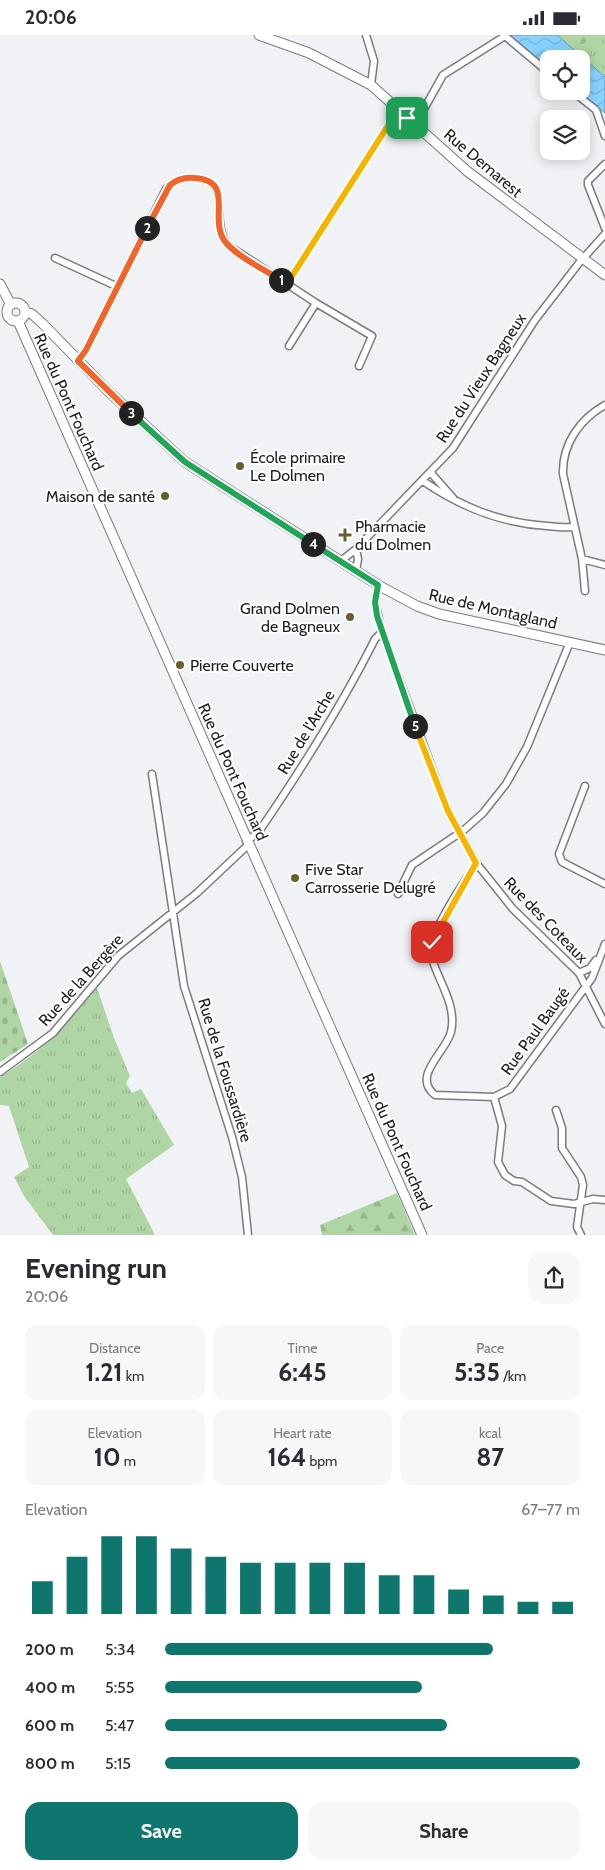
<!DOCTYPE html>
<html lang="en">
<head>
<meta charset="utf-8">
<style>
  :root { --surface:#fff; --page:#f7f7f7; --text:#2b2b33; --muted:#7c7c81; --accent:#0f766e }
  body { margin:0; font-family:Cabin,sans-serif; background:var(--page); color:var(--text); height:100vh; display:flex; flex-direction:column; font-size:19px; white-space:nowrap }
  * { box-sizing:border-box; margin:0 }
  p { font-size:16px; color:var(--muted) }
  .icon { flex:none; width:28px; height:28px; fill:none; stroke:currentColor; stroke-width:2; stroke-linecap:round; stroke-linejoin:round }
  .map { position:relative; height:1200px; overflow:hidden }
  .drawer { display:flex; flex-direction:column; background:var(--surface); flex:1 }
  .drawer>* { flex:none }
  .tools { position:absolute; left:540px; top:15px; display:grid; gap:10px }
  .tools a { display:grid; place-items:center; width:50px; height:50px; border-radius:10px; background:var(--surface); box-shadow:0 2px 12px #0003; font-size:25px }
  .pin { position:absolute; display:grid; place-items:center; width:42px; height:42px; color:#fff; margin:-21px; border-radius:10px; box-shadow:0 2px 8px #0006 }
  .km { position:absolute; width:25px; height:25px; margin:-12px; border-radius:50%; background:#222; color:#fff; font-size:14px; line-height:25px; text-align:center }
  .round { display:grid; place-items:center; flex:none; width:52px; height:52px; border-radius:15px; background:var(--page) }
  .headline { display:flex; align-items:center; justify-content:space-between; height:85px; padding:0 25px }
  h1 { font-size:28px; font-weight:700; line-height:38px }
  .figures { display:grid; grid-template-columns:repeat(3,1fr); gap:8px; height:85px; padding:5px 25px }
  .figures div { display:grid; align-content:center; border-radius:12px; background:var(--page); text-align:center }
  .figures b { font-size:25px; font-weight:700 }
  .figures small { font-size:14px; font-weight:400 }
  .figures p { font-size:14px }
  .chart { height:140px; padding:10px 25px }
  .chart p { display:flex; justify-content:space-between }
  .chart svg { width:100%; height:90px; margin-top:5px; stroke:var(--accent); stroke-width:6 }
  .primary-button { display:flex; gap:10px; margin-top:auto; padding:10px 25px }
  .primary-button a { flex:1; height:58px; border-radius:15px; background:var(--accent); color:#fff; font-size:20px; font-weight:700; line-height:58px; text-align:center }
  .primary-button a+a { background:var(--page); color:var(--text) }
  ul { padding:0 25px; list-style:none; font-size:16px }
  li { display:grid; grid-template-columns:80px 60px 1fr; align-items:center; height:38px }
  li i { height:12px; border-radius:6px; background:var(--accent) }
  .status { display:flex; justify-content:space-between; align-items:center; height:35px; padding:0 25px; background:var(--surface); direction:ltr }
  .status svg { height:14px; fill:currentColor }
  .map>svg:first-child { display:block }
</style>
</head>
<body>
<div class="status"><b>20:06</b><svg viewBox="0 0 49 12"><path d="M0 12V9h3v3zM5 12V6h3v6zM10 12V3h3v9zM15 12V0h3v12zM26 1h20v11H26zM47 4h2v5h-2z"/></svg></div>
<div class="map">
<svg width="605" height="1200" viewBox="0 0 605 1200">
  <defs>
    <pattern id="grass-tufts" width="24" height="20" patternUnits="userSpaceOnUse" patternTransform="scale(1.25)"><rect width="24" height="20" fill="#b0d5a5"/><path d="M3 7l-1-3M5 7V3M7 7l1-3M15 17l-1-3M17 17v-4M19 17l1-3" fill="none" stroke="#97b68e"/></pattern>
    <pattern id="forest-firs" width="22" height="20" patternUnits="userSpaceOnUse" patternTransform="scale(1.25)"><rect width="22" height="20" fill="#b0d5a5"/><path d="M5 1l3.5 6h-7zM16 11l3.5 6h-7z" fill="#97b68e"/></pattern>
    <pattern id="cemetery-stones" width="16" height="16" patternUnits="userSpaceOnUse" patternTransform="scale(1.25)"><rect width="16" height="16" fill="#b0d5a5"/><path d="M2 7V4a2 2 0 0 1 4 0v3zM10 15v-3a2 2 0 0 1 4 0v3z" fill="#97b68e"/></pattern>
    <pattern id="water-waves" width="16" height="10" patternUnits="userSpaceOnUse" patternTransform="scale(1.25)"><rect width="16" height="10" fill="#87d1fe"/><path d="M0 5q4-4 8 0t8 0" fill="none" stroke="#74b3d9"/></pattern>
  </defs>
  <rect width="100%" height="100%" fill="#f0f2f5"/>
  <path fill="url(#grass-tufts)" d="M594 0H605V42L575 17Z
    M97 953 114 1003 130 1041 126 1048 132 1058 141 1054 174 1110 126 1144 155 1200H53L24 1161 14 1142 29 1132 9 1071 0 1070V1042C43 1016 65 991 97 953Z"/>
  <path fill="url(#forest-firs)" d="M557 0H594L575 17Z
    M397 1158 415 1200H322L320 1190Z"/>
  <path fill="url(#cemetery-stones)" d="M0 926 28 1009 0 1027Z"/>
  <path fill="url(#water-waves)" stroke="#679bbb" d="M509 0H557L605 42V78L576 56H581V24H549V34Z"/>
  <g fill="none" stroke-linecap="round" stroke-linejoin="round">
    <g stroke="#7a7c7f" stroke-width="9">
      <path id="street" d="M366 0 374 26 371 50
        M572 56 596 75 605 101
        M415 90 443 40 505 1 549 38
        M605 129 588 146V150L605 193
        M55 223 118 252
        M287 249 398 75
        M316 268 372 301 359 331
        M77 326 86 315 166 154C174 145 182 142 194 143 236 146 207 185 229 211L316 268 289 311
        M431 438 453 463
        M423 446C461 472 500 488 547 491 556 492 565 493 574 492
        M356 514 358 524 356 536
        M582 524 605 530
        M341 526 356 514 453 413 535 285 579 228 605 199
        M378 550 375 567 382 597 448 776 477 829 513 874 579 938 605 989
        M585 556 582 524 563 439C562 409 580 384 605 370
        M152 739 184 951 232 1102 242 1142 248 1200
        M585 751 559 819 562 827 605 849
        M246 806 258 798C301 735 341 672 375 604L382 597
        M477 829C464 845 436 890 432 909 426 933 459 963 451 997 446 1017 411 1041 435 1060L494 1062 510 1054 592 943 605 909
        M398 859 412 830 464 795 483 778 506 749 527 712 570 607
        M579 938 590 933 596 925
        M0 1037 53 998 118 921 197 858 248 810
        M494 1062 502 1091 498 1127 505 1140 514 1146 522 1147 551 1166 574 1169 593 1164 605 1165
        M556 1075 562 1093V1113L581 1142 583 1150 577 1192 581 1200"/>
    </g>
    <g stroke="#7a7c7f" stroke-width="11">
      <path id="secondary" d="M259 0 309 18 371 50 467 136 605 240
        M0 249 11 270
        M7 277a9 9 0 1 1 18 0a9 9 0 1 1-18 0Z
        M25 277 32 279 43 289 108 356 185 427 378 550 417 571 439 579 605 615
        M18 286 422 1200"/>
    </g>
    <use href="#street" stroke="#fff" stroke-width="6"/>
    <use href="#secondary" stroke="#fff" stroke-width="9"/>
  </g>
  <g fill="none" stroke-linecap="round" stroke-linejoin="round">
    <g stroke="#fff" stroke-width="10">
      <path id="split-1" d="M281 245 287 249 396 78 398 75 407 83"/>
    </g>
    <g stroke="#fff" stroke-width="10">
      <path id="split-2" d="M147 193 170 150C177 144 185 142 195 143 235 146 209 182 224 205 234 220 265 235 281 245"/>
    </g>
    <g stroke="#fff" stroke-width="10">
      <path id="split-3" d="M131 378 78 326 86 315 147 193"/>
    </g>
    <g stroke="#fff" stroke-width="10">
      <path id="split-4" d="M131 378 185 427 313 509"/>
    </g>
    <g stroke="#fff" stroke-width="10">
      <path id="split-5" d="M313 509 378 550 375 567 377 581 415 691"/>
    </g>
    <g stroke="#fff" stroke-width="10">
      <path id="split-6" d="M415 691 448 776 476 828 432 907"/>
    </g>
    <use href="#split-1" stroke="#f5b400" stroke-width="6"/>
    <use href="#split-2" stroke="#f0652b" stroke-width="6"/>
    <use href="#split-3" stroke="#f0652b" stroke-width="6"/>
    <use href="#split-4" stroke="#22a559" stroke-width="6"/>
    <use href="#split-5" stroke="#22a559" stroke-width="6"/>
    <use href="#split-6" stroke="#f5b400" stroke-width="6"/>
  </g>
  <g fill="#64612e" stroke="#fff" stroke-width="2">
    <circle cx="240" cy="431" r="5"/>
    <circle cx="165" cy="461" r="5"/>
    <path d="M342.5 492.5h5v5h5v5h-5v5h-5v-5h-5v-5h5z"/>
    <circle cx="350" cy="582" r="5"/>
    <circle cx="180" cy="630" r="5"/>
    <circle cx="295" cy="843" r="5"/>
  </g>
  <g text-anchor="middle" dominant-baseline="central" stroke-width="4" stroke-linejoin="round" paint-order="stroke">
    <g font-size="16" fill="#1d1e1f" stroke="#fff">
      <text transform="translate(483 128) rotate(40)">Rue Demarest</text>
      <text transform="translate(481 343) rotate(-57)">Rue du Vieux Bagneux</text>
      <text transform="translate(69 367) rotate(66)">Rue du Pont Fouchard</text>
      <text transform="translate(493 574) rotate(13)">Rue de Montagland</text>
      <text transform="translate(306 697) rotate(-59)">Rue de l'Arche</text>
      <text transform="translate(233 737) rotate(66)">Rue du Pont Fouchard</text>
      <text transform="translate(546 885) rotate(46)">Rue des Coteaux</text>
      <text transform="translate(81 945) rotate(-48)">Rue de la Bergère</text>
      <text transform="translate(535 996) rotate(-54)">Rue Paul Baugé</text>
      <text transform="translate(225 1035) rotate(73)">Rue de la Foussardière</text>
      <text transform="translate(397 1107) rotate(66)">Rue du Pont Fouchard</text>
    </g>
    <g font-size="16" fill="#1d1e1f" stroke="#fff" text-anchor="start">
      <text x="250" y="422">École primaire<tspan x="250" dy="18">Le Dolmen</tspan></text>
      <text x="155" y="461" text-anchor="end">Maison de santé</text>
      <text x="355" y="491">Pharmacie<tspan x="355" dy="18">du Dolmen</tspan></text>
      <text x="340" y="573" text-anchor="end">Grand Dolmen<tspan x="340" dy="18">de Bagneux</tspan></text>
      <text x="190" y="630">Pierre Couverte</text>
      <text x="305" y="834">Five Star<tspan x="305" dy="18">Carrosserie Delugré</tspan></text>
    </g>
  </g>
</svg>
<div class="tools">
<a><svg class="icon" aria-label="locate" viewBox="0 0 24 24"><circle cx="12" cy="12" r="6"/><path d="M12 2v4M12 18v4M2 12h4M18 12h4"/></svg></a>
<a><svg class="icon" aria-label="layers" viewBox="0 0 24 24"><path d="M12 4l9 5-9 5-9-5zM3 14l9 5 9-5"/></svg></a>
</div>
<div class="pin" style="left:407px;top:83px;background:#1e9e55"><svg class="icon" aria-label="arrive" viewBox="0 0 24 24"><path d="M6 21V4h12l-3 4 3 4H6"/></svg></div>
<div class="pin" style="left:432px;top:907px;background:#d93025"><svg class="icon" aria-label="check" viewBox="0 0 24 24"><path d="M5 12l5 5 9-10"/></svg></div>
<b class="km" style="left:281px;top:245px">1</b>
<b class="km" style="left:147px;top:193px">2</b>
<b class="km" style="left:131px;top:378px">3</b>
<b class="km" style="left:313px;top:509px">4</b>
<b class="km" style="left:415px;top:691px">5</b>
</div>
<section class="drawer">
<div class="headline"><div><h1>Evening run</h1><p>20:06</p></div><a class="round"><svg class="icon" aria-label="share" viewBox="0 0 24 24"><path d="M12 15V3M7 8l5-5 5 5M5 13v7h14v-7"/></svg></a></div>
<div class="figures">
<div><p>Distance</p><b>1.21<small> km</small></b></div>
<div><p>Time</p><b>6:45</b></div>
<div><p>Pace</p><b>5:35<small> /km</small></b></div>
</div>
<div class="figures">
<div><p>Elevation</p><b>10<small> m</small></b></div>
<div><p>Heart rate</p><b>164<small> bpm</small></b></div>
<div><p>kcal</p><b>87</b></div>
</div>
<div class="chart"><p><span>Elevation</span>67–77 m</p>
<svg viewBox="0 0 160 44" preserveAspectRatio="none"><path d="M5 44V28M15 44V16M25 44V6M35 44V6M45 44V12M55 44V16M65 44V19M75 44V19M85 44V19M95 44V19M105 44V25M115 44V25M125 44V32M135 44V35M145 44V38M155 44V38"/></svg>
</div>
<ul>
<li><b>200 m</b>5:34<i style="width:79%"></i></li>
<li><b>400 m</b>5:55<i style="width:62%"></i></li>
<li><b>600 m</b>5:47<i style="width:68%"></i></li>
<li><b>800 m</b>5:15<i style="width:100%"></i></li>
</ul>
<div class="primary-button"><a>Save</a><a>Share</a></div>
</section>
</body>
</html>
